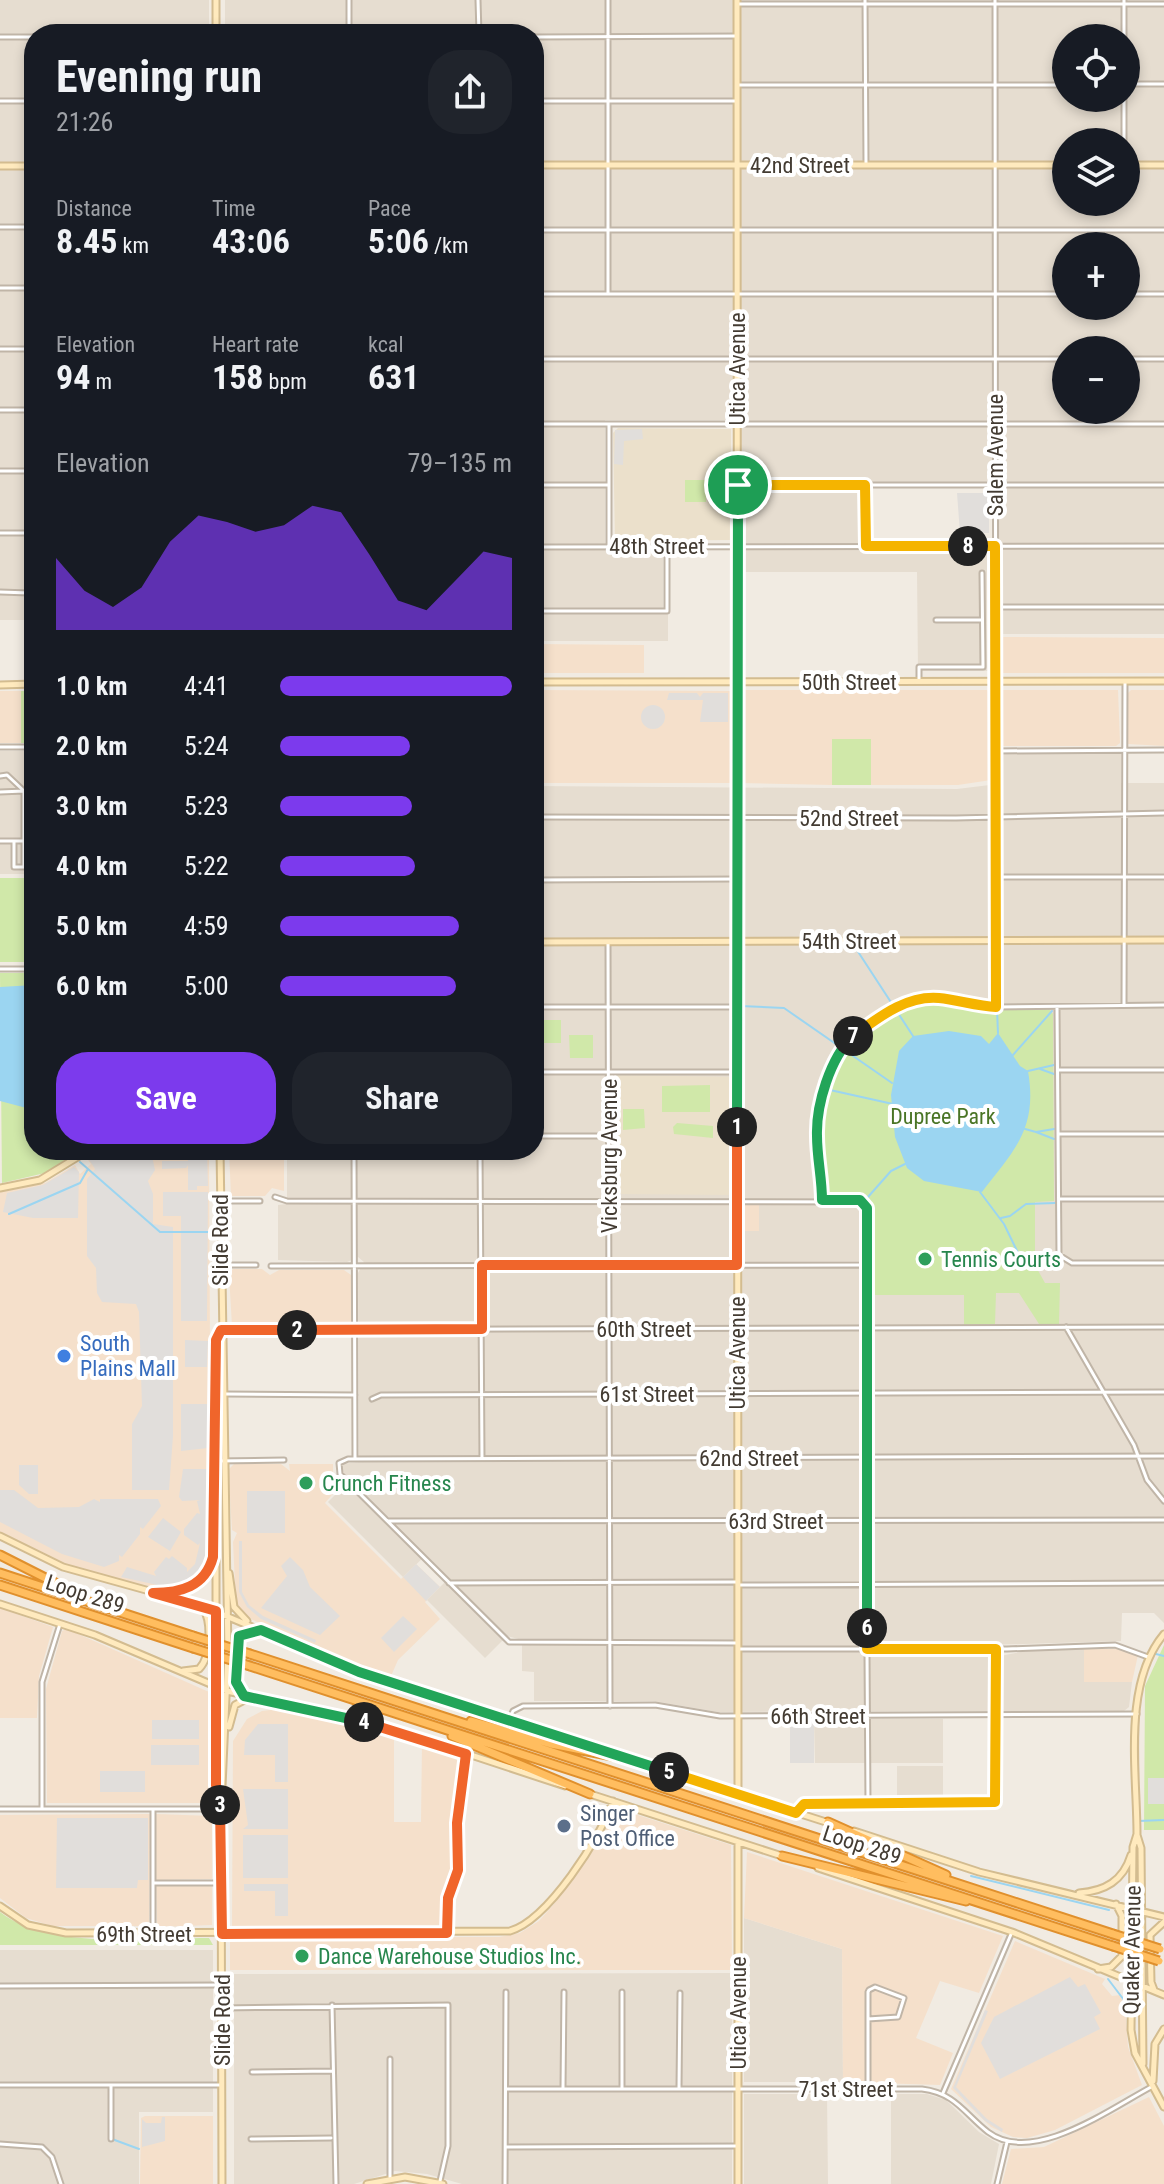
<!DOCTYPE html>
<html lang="en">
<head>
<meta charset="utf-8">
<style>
  :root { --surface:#171b24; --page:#20242c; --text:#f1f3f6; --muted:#9ea1a6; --accent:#7c3aed }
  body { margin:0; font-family:"Roboto Condensed",sans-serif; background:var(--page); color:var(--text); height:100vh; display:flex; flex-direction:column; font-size:30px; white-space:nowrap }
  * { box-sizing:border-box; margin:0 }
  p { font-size:26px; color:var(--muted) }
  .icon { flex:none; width:44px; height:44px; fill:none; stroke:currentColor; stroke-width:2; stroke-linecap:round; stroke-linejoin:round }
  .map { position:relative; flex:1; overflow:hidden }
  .side { position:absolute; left:24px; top:24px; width:520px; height:1136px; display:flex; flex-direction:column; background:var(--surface); border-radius:32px; box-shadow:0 4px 12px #0003 }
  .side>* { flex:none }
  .buttons { position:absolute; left:1052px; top:24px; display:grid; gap:16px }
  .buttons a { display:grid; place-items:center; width:88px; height:88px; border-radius:50%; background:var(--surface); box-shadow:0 4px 12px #0003; font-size:40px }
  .pin { position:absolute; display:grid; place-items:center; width:68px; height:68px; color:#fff; margin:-34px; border:4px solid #fff; border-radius:50%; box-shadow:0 2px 8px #0007 }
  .km { position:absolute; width:40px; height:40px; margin:-20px; border-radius:50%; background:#222; color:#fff; font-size:22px; line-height:40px; text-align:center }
  .round { display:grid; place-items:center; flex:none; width:84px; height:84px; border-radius:32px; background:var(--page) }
  .headline { display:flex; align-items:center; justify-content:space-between; height:136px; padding:0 32px }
  h1 { font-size:44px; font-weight:700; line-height:60px }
  .stats { display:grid; grid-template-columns:repeat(3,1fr); gap:12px; height:136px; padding:8px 32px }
  .stats div { display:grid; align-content:center }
  .stats b { font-size:34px; font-weight:700 }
  .stats small { font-size:22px; font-weight:400 }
  .stats p { font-size:22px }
  .chart { height:224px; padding:16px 32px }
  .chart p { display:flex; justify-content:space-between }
  .chart svg { width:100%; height:144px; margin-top:8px; fill:var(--accent); opacity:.7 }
  .primary-button { display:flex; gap:16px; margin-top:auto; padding:16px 32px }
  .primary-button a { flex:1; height:92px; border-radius:32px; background:var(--accent); color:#fff; font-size:32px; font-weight:700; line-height:92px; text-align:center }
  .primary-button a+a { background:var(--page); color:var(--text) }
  ul { padding:0 32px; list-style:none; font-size:26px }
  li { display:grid; grid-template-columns:128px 96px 1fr; align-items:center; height:60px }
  li i { height:20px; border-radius:10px; background:var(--accent) }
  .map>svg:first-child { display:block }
</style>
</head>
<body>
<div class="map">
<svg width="1164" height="2184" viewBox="0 0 1164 2184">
  <rect width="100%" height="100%" fill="#f1ebe2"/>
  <path fill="#e6ddd0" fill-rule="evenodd" d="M0 0H209V34H34V620H0Z
    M225 0H1164V634H998V483H862V553H988L989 671H918L917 572H741V420H605V549L663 550V613L668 614V641H534V34H225ZM1066 38H1126V98H1066ZM1066 142H1126V202H1066ZM1066 246H1126V306H1066ZM1066 350H1126V410H1066Z
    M0 751H34V874H0Z
    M1002 753H1121V783H1164V1623L1154 1613H1122L1121 1641 987 1645 992 1656V1707L989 1711 718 1712 653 1701H534V1672L522 1671V1640L507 1636 485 1658 427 1600 449 1578 426 1555 403 1577 328 1502 350 1480 342 1471V1464L359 1462 358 1273 364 1262 358 1257 347 1262 278 1260V1205L287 1204V1150H534V786L957 789 998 784V757Z
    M1037 1649H1084V1682H1132L1129 1707 1124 1711H1003L1000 1656Z
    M814 1719H943V1763H815Z
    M897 1766H943V1800H897Z
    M744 1918 842 1949 843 2082H744Z
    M0 1950H213V2112H139V2184H0Z
    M732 1973V2184H462L427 2174 395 2171 354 2184H234V1974Z
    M744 2094H827L828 2184H744Z
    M891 2094H927L946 2100 979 2132 999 2144 991 2184H891Z"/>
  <path fill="#f5e0cb" d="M998 637 1164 638V673H1003L998 669Z
    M534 644 644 645V673H534Z
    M534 690 730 691 732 783H534Z
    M743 690H987L991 693V780L958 785H871V740L832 739V785L740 783Z
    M1002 690H1118L1120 743 1116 746H1001L998 694Z
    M1131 690H1164V746L1128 744 1127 694Z
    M0 691H21V743H0Z
    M99 1150H209L211 1552 201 1576 178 1589 160 1590 85 1571 43 1556 0 1532V1192L45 1183 75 1165 80 1174 91 1164 86 1157Z
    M229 1150H284V1191L272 1188 265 1196H231Z
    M746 1204H759V1231H741V1208Z
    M233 1269H262L270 1275 279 1270H344L351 1275V1323L347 1326H232L229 1274Z
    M234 1464H281L290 1471 289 1464H333V1472L342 1483 325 1503 401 1579 416 1564 440 1587 425 1602 440 1619 398 1660 391 1676 372 1671 246 1617 236 1605 233 1542 237 1533 232 1530 229 1478V1469Z
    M0 1608 53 1627 39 1676 37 1718H0Z
    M67 1629 209 1692 211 1803H47L46 1689 62 1631Z
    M1084 1649H1120L1138 1655 1132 1682H1084Z
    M279 1709 394 1735V1822H421L422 1743 459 1756 453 1870 444 1891 441 1927 232 1926 233 1741 247 1719 262 1711Z
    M619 1809 731 1845 732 1970H230V1941L235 1937H499L520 1933 539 1921 554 1904Z
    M150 1814 149 1926H52L26 1918 0 1898V1815Z
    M156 1814 212 1816V1879L156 1880Z
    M747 1852 1003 1936 979 1993 940 1981 916 2038 953 2053 940 2085 843 2082 842 1949 744 1918Z
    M156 1886H212V1925L157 1927Z
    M1015 1941 1105 1979 1102 1984 1112 1996 1120 1995 1125 2006 1128 2047 1142 2085 1055 2130 1027 2138 1013 2137 991 2127 951 2089Z
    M1149 2097 1164 2126V2184H1002L1011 2149 1044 2147Z
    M145 2116H213V2184H140L141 2118Z"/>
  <path fill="#ebe0cb" d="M618 428 731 429V540L615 541 613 433Z
    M617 1075 732 1077 731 1195 614 1194 612 1080Z"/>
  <path fill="#d0e8a9" d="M706 480V502H685V480Z
    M21 691H34V743H21Z
    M832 739H871V785H832Z
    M0 878H34V962H0Z
    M0 973H34V1150H80L45 1173 2 1183Z
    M939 1002 990 1010 1049 1009 1053 1014 1054 1201 1035 1202V1265L1045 1283H1060L1059 1324H1039L1019 1293H996L995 1324 964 1325V1295H870L871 1201 864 1196H831L826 1191 821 1126 839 1059 857 1038 904 1007Z
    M538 1020H561V1043H538Z
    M569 1035H593V1058H570Z
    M710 1085V1112H662V1086Z
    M623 1109H644L645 1128 623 1130Z
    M677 1123 713 1126V1138L674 1134 673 1127Z
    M1164 1645V1830H1144L1145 1686Z
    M0 1912C49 1950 148 1938 209 1938L213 1945H0Z"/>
  <path fill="#e1dedb" d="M642 429 643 439 624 441 623 465 614 464 615 430Z
    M957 493H989V533H960Z
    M669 693H697L700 697 703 693H728V722H700L703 700H667Z
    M641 717a12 12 0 1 1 24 0a12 12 0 1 1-24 0Z
    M104 1150H151L149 1155 152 1156 155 1170 148 1181 153 1194V1224L173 1227V1436L169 1490H132V1424L142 1406 139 1312 136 1304 102 1302 97 1293 96 1268 87 1256V1179L95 1169 88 1158Z
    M188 1150H207L208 1186H197V1190H188V1165L186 1168 162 1169V1161H188Z
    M74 1167 79 1172 78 1218H33L3 1212 7 1193 43 1185Z
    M163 1192H208L207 1321H181V1216H163Z
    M185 1340 208 1341 207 1367H185Z
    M181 1404H207L208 1448 181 1451Z
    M19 1465H38V1494H29L19 1485Z
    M183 1469H207L209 1546 204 1565 189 1582 171 1588 121 1577 127 1567 156 1576 154 1572 166 1557 169 1559 172 1556 187 1568V1572L195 1564 200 1543 198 1545 184 1535V1529L197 1513 200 1514 197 1501 200 1500 182 1501 179 1497Z
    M0 1490H14L38 1508 79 1507 94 1499 100 1502V1499H158L161 1506 143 1529 140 1527V1534L122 1557 119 1555V1561L104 1567 62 1554 0 1522Z
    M247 1491H285V1533H247Z
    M163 1518 181 1532 170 1551 148 1537Z
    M239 1541H242V1592L249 1605 263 1616 316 1640 315 1643 261 1619 247 1607 239 1592Z
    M290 1557 303 1570 310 1587 340 1616 320 1635 261 1608 287 1576 281 1566Z
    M416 1564 440 1587 426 1601 403 1577Z
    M403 1616 417 1629 394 1652 381 1638Z
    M152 1720H199V1739H152Z
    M790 1722H814V1763H790Z
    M258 1724H288V1782H275V1755H244L245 1740Z
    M151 1745H199V1765H151Z
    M145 1771V1792H100V1771Z
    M1148 1778H1164V1804H1148Z
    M243 1789H288V1829H243L248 1825Z
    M57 1818H148V1880H138L137 1888H56Z
    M243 1835H288V1878H243Z
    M244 1884H288V1916H275V1891H244Z
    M1070 1977 1078 1987 1085 1984 1101 2013 1094 2017 1100 2029 1000 2079 981 2043 994 2017Z
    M985 2010 988 2011 956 2087 987 2119 1003 2129 1002 2132 985 2121 953 2088Z
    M162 2117H165V2141L142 2147V2119L146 2123H161Z"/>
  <path fill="#9bd5f1" d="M34 985V1110L0 1101V987Z
    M949 1031 981 1036 989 1044 998 1033 1020 1066 1028 1071C1038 1129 1014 1150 982 1192L924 1181 907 1168 895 1137 891 1095 899 1051 913 1036Z"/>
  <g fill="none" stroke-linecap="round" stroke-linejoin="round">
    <path stroke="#9bd5f1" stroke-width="2" d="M853 944 913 1036
      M740 1006 784 1008 892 1083
      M997 1010 998 1033
      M1013 1055 1052 1011
      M1040 1069 1054 1074
      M1028 1071 1054 1065
      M830 1090 893 1104
      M1025 1129 1036 1132 1054 1129
      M1036 1132 1054 1139
      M80 1162 160 1232H212
      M980 1192 1004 1224 1020 1257 1057 1259
      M860 1206 891 1171 905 1164
      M9 1214 80 1183 88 1169
      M1001 1218 1010 1216 1026 1204 1055 1203
      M1152 1653 1164 1656
      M1138 1821 1164 1820
      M971 1876 1109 1910
      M1108 1979 1127 2004
      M112 2139 139 2149"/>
    <g stroke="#c0b5a7" stroke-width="7">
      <path id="street" d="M349 0V34
        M478 0 479 34
        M608 0V294
        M865 0 866 164
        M995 0 996 1007
        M737 4H1164
        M0 37H34
        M534 37 737 36
        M1124 38V0
        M1126 84H1164
        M738 85H1066
        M1124 98V142
        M0 101H34
        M534 101H737
        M0 227H34
        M534 230H1164
        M0 288H34
        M534 294H1066
        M1126 294H1164
        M0 349H34
        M534 359H1066
        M1126 359H1164
        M0 410H34
        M534 424H1164
        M609 424V546
        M0 471H34
        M534 485H609
        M738 485H1164
        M865 485 866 546
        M0 533H34
        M534 547 1164 546
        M0 592 29 593
        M996 607H1164
        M534 611H667V547
        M936 620H982
        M919 681V667H983L982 573
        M0 747H34
        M996 751 1164 750
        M0 776 7 775 24 791V817L34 818
        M0 792 24 791
        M534 817 956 818 1164 813
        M0 841H24V817
        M14 841V867H24V841
        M996 877H1164
        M534 880 736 879
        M608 942 610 1706
        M0 969H34
        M1124 1005 1125 681
        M534 1007H737
        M1057 1007 1059 1255 1072 1263H1164
        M1058 1070H1164
        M534 1072H737
        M1058 1134H1164
        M534 1136H609
        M354 1150 355 1458
        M480 1150 482 1458
        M275 1197 287 1201 864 1202 868 1804
        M1060 1199H1164
        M822 1200 817 1125 834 1061 855 1034 902 1004 936 998 996 1007 1164 1005
        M220 1201H260
        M224 1265H256
        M271 1266 866 1265
        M1066 1327 1134 1445 1147 1480 1164 1501
        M224 1330 1164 1327
        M225 1394 355 1395
        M372 1399 381 1395 1164 1392
        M216 1461 284 1460
        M388 1521 1164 1520
        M449 1583 737 1582
        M740 1585 1164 1583
        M736 1643 509 1642 340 1474 339 1463 348 1459 1164 1456
        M739 1649H1007L1115 1645 1148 1657
        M509 1720 513 1711 523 1706 655 1705 720 1716 1137 1714
        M0 1809H220
        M42 1809V1682L60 1624
        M153 1810V1934
        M796 1813 804 1804 995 1802 996 1650
        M153 1883H221
        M447 1933 448 1898 458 1870 457 1823 465 1755
        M0 1986 220 1985
        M332 2005 336 2184
        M222 2008 448 2005V2146L440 2181
        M868 2019 898 2017 904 1998 875 1987 869 1990 868 1992V2089
        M252 2072 332 2071
        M0 2085H222
        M111 2085V2139
        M563 2088 564 1992
        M622 2088V1992
        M679 2088 680 1993
        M506 2089H922C955 2093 964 2113 988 2132 1033 2166 1111 2108 1153 2086
        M943 2093 1012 1932
        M251 2139 331 2138
        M0 2144 42 2147 52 2157 61 2184
        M506 2147 738 2146
        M390 2177V2059
        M505 2184 506 1992
        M997 2184 1007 2142"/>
    </g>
    <g stroke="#d3bc90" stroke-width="9">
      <path id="secondary" d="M216 0V34
        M737 0 738 1794
        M534 165H1066
        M1126 165H1164
        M0 166H34
        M534 682 1164 681
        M0 685 34 684
        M534 942 1164 940
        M220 1150 228 1653 221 1809 222 2184
        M0 1188 40 1180 89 1150
        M220 1331 216 1340V1785L220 1804
        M0 1536 63 1567 200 1605 359 1672 608 1752
        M229 1573 234 1607 247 1621
        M161 1593C186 1593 207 1582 213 1557
        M0 1604 95 1635 227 1691 389 1728 565 1786
        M1164 1634C1122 1684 1137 1772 1137 1834L1133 1847 1131 2030 1135 2053 1164 2107
        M183 1671 199 1669C211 1657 212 1622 203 1608
        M244 1696C235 1687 230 1642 241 1634 246 1630 254 1631 260 1630
        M229 1727 235 1705 248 1698
        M625 1758 829 1823
        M590 1794 782 1856
        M854 1831 979 1872 1164 1917
        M1137 1835 1141 1848 1143 2064
        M738 1842V2184
        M818 1868 1012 1932 1164 1995
        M1079 1893C1105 1891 1123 1881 1131 1855
        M0 1906 28 1925 66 1933 510 1931C548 1920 601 1837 613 1801
        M1098 1969 1111 1967 1122 1956V1916L1116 1904
        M1154 1990 1151 1982 1150 1935 1164 1922
        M1153 2081 1155 2044 1164 2029
        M367 2184 405 2177 443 2184"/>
    </g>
    <g stroke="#e0902d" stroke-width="11">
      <path id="highway" d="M0 1555 79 1595
        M0 1573 193 1636
        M0 1585 193 1648
        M250 1654 1113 1934
        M250 1666 1113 1946
        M471 1721 551 1744 628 1759
        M452 1736 590 1794
        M828 1822 946 1875
        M782 1856 966 1901"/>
    </g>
    <use href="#street" stroke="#fff" stroke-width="3"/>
    <use href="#secondary" stroke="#ffeabe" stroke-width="5"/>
    <use href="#highway" stroke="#ffbd5f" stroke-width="7"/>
    <g stroke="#e0902d" stroke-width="11" stroke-linecap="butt">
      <path id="highway-bridge" d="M193 1636 250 1654
        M193 1648 250 1666
        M1113 1934 1160 1949
        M1113 1946 1159 1961"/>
    </g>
    <use href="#highway-bridge" stroke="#ffbd5f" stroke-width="7"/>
  </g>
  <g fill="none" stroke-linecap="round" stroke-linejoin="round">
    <g stroke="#fff" stroke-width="16">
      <path id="split-1" d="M737 1127 738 485"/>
    </g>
    <g stroke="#fff" stroke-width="16">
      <path id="split-2" d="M297 1330 482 1329V1265H737V1127"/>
    </g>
    <g stroke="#fff" stroke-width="16">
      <path id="split-3" d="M220 1805 216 1785V1611L153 1593C180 1593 205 1587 213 1557L216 1340 221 1330H297"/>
    </g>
    <g stroke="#fff" stroke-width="16">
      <path id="split-4" d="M220 1805 222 1934 447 1933 448 1898 458 1870 457 1823 466 1754 364 1722"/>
    </g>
    <g stroke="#fff" stroke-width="16">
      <path id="split-5" d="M364 1722 244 1696 236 1682 239 1636 261 1630 359 1672 669 1772"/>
    </g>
    <g stroke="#fff" stroke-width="16">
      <path id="split-6" d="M669 1772 796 1813 804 1804 995 1802 996 1649H867V1628"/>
    </g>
    <g stroke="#fff" stroke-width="16">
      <path id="split-7" d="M853 1036C830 1058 816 1105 817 1136 817 1158 822 1178 822 1200H860L867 1208V1628"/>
    </g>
    <g stroke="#fff" stroke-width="16">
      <path id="split-8" d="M853 1036C878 1018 906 995 939 998 958 1000 977 1006 996 1007L995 546H968"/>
    </g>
    <g stroke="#fff" stroke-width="16">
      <path id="split-9" d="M738 485H865L866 546H968"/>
    </g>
    <use href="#split-1" stroke="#22a559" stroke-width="10"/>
    <use href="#split-2" stroke="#f0652b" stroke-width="10"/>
    <use href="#split-3" stroke="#f0652b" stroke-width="10"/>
    <use href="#split-4" stroke="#f0652b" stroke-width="10"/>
    <use href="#split-5" stroke="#22a559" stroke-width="10"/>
    <use href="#split-6" stroke="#f5b400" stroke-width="10"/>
    <use href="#split-7" stroke="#22a559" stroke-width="10"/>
    <use href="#split-8" stroke="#f5b400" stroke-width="10"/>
    <use href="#split-9" stroke="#f5b400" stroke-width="10"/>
  </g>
  <g fill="#2e9e5b" stroke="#fff" stroke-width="3">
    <circle cx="925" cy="1259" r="8"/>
    <circle cx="306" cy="1483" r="8"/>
    <circle cx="302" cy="1956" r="8"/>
  </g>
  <circle fill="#3f7fe0" stroke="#fff" stroke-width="3" cx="64" cy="1356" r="8"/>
  <circle fill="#5c6f8a" stroke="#fff" stroke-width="3" cx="564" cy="1826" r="8"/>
  <g text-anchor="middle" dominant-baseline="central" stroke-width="8" stroke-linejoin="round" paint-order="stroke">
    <g font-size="22" fill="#433b32" stroke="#fff">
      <text x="800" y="165">42nd Street</text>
      <text transform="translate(737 369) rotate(-90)">Utica Avenue</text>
      <text transform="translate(995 455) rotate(-90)">Salem Avenue</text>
      <text x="657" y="546">48th Street</text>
      <text x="849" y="682">50th Street</text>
      <text x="849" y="818">52nd Street</text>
      <text x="849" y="941">54th Street</text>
      <text transform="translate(609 1156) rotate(-90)">Vicksburg Avenue</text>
      <text transform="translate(220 1240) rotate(-90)">Slide Road</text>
      <text x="644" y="1329">60th Street</text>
      <text transform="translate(737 1353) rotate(-90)">Utica Avenue</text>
      <text x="647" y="1394">61st Street</text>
      <text x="749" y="1458">62nd Street</text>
      <text x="776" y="1521">63rd Street</text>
      <text transform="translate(85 1594) rotate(18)">Loop 289</text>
      <text x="818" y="1716">66th Street</text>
      <text transform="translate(862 1845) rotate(18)">Loop 289</text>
      <text x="144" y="1934">69th Street</text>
      <text transform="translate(1132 1950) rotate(-89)">Quaker Avenue</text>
      <text transform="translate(738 2013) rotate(-90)">Utica Avenue</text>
      <text transform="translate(222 2020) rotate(-90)">Slide Road</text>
      <text x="846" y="2089">71st Street</text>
    </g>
    <g font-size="22" fill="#4a7525" stroke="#fff">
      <text x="943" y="1116">Dupree Park</text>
    </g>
    <g font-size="22" fill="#27864d" stroke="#fff" text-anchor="start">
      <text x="941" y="1259">Tennis Courts</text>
      <text x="322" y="1483">Crunch Fitness</text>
      <text x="318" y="1956">Dance Warehouse Studios Inc.</text>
    </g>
    <g font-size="22" fill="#366cbe" stroke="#fff" text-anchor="start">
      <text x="80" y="1343">South<tspan x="80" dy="25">Plains Mall</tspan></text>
    </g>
    <g font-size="22" fill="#4e5e75" stroke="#fff" text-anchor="start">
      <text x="580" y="1813">Singer<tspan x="580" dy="25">Post Office</tspan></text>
    </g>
  </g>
</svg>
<div class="buttons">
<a><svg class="icon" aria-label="locate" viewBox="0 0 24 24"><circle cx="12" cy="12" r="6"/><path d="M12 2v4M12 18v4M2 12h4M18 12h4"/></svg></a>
<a><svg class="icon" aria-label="layers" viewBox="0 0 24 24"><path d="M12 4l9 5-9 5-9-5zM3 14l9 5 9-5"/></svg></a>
<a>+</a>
<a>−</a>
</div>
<div class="pin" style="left:738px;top:485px;background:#1e9e55"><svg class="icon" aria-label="arrive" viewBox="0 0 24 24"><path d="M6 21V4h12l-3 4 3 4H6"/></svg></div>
<b class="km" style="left:737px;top:1127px">1</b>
<b class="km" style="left:297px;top:1330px">2</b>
<b class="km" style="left:220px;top:1805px">3</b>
<b class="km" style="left:364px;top:1722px">4</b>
<b class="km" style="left:669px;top:1772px">5</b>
<b class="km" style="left:867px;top:1628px">6</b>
<b class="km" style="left:853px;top:1036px">7</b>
<b class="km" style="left:968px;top:546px">8</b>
<section class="side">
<div class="headline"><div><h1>Evening run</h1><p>21:26</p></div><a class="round"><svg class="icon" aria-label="share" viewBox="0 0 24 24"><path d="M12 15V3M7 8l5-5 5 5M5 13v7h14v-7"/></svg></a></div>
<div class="stats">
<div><p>Distance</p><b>8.45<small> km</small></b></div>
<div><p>Time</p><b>43:06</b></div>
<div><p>Pace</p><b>5:06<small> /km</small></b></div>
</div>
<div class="stats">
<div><p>Elevation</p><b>94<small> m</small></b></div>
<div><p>Heart rate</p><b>158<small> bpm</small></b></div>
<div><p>kcal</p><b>631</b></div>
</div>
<div class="chart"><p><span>Elevation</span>79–135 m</p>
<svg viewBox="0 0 160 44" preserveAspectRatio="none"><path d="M0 44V22L10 32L20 37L30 31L40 17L50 9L60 11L70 14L80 12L90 6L100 8L110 21L120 35L130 38L140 29L150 20L160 22V44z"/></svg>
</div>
<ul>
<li><b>1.0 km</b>4:41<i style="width:100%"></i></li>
<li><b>2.0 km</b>5:24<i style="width:56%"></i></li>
<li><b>3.0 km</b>5:23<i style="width:57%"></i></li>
<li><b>4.0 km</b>5:22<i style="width:58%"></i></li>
<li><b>5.0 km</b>4:59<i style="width:77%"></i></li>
<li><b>6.0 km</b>5:00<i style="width:76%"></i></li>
</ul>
<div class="primary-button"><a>Save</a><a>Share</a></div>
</section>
</div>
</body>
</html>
